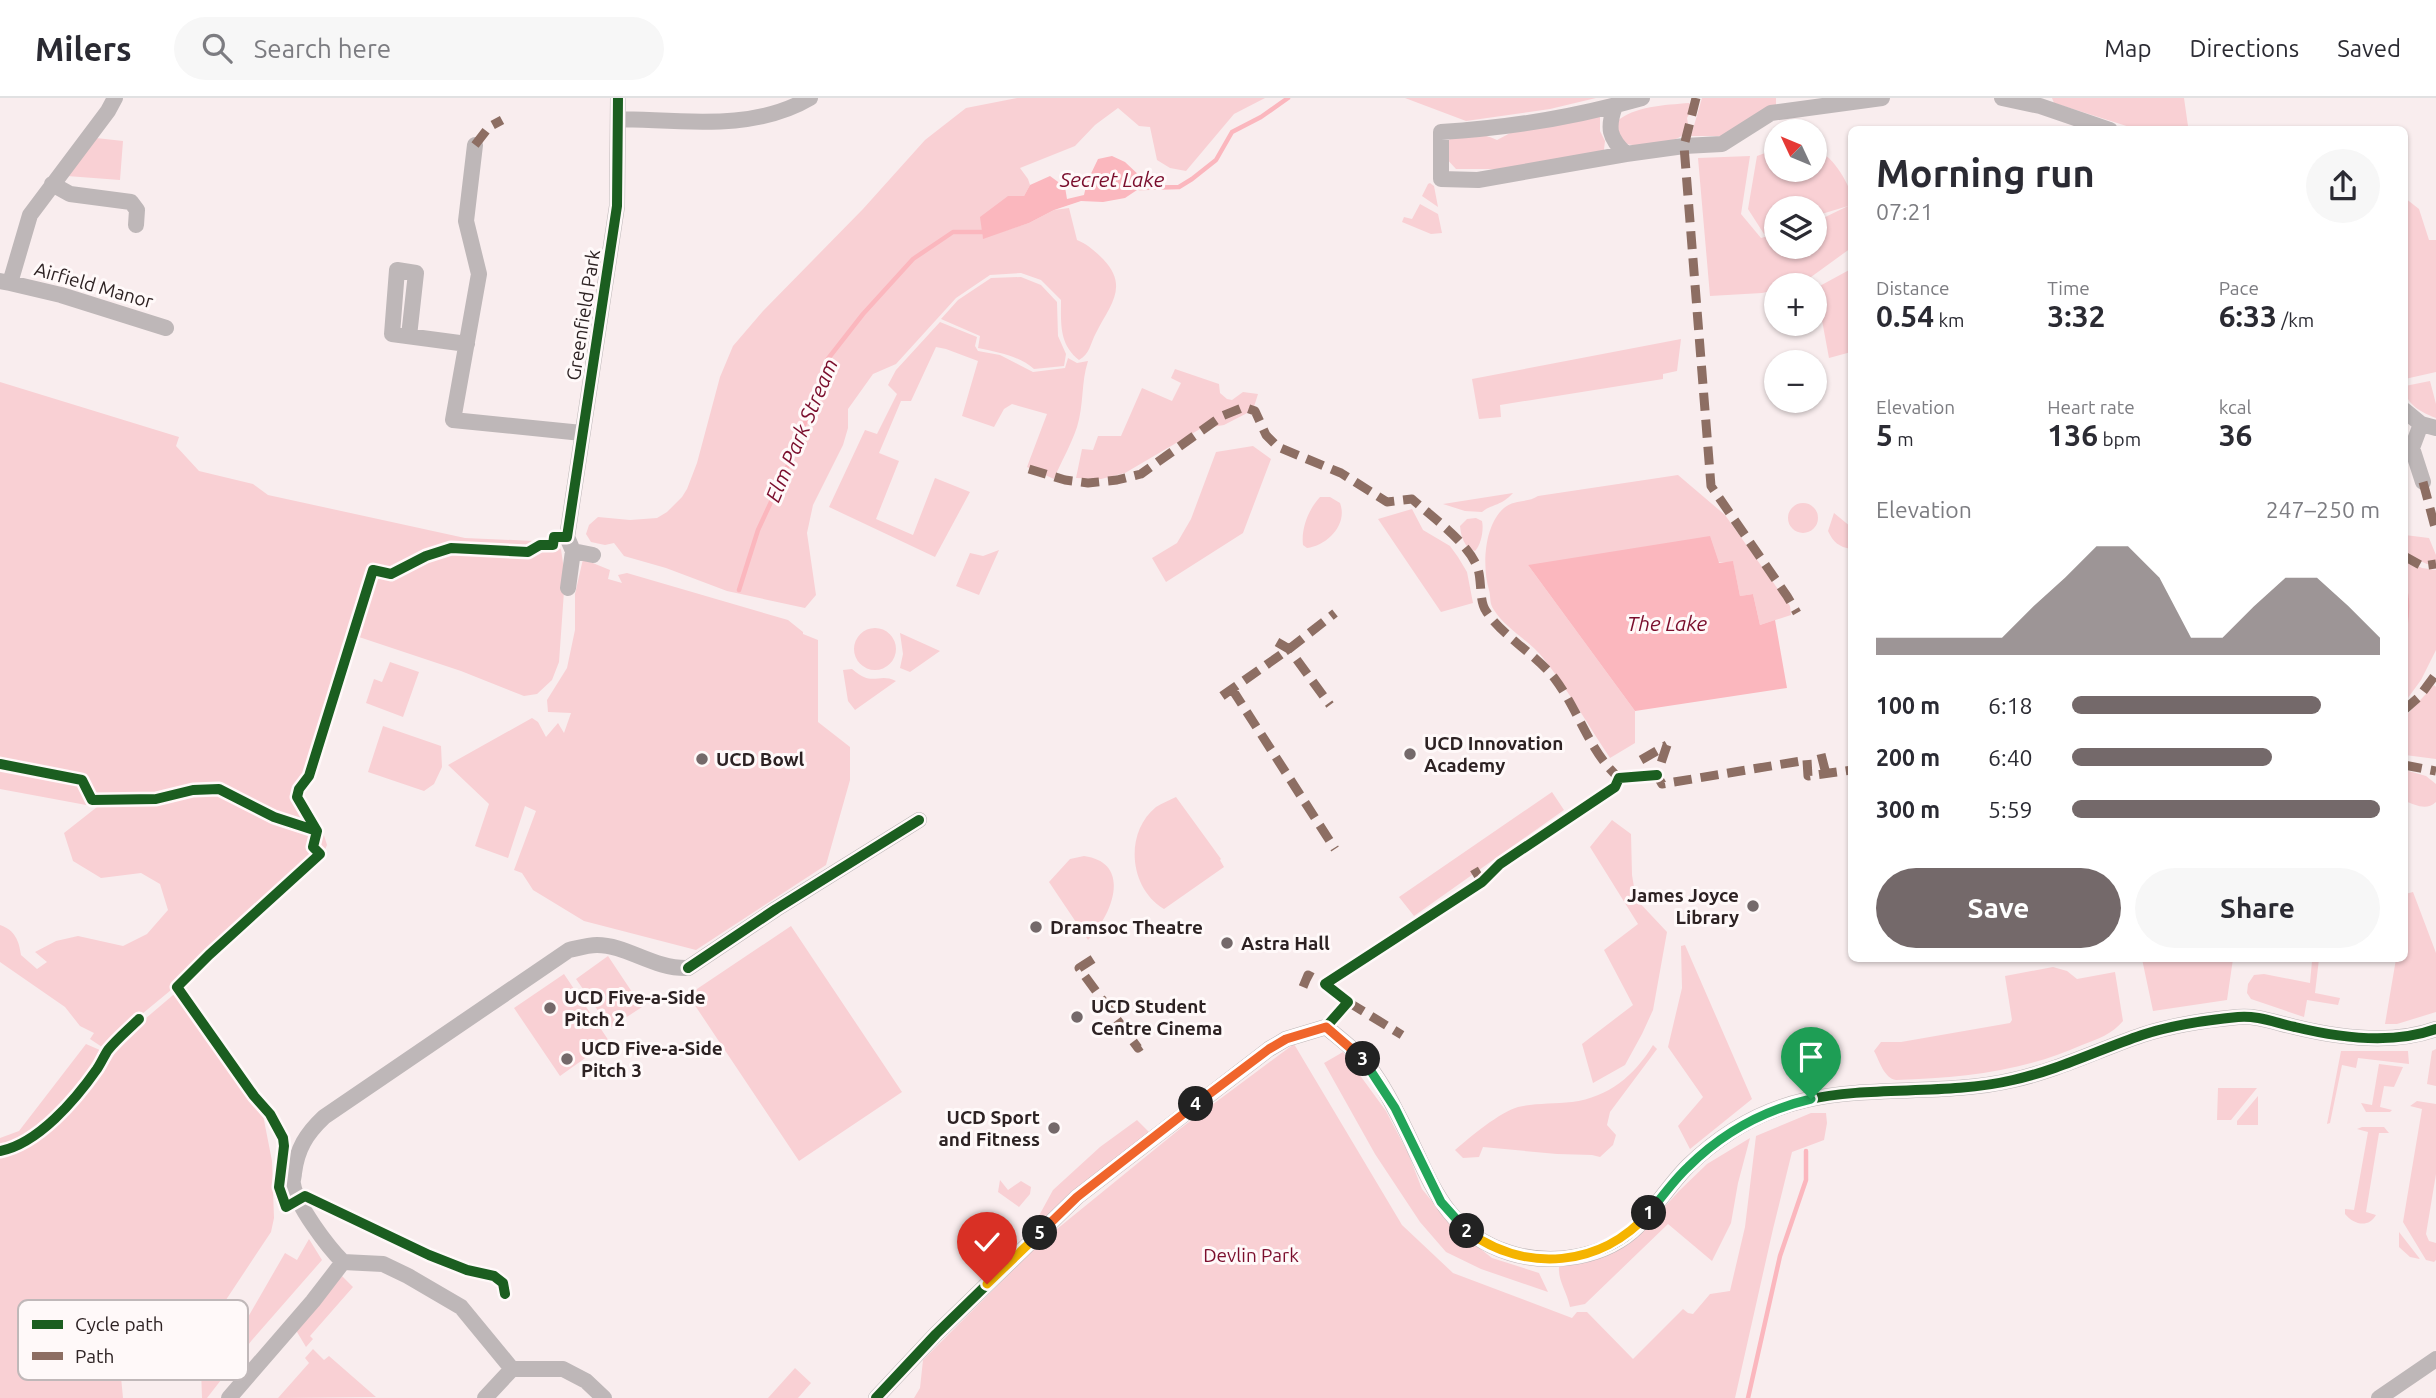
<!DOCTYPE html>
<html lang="en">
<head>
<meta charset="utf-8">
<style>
  :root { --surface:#fff; --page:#f7f7f7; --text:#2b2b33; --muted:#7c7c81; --line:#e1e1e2; --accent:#74696a }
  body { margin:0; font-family:Ubuntu,sans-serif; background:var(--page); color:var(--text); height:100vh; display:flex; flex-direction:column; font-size:26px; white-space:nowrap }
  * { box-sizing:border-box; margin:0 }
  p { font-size:23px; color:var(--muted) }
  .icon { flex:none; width:38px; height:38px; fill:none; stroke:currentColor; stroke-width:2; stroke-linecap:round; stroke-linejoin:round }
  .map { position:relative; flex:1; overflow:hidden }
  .panel { position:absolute; left:1848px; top:28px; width:560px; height:836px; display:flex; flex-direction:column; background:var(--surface); border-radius:10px; box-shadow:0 2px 5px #0004 }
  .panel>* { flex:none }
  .needle { width:46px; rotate:314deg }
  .buttons { position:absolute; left:1764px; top:21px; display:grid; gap:14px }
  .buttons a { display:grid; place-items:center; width:63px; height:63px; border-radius:50%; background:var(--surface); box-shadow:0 2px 5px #0004; font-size:35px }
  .pin { position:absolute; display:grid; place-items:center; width:60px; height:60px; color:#fff; margin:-72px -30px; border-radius:50% 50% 50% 0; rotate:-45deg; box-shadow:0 0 7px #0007 }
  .pin .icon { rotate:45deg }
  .km { position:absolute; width:35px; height:35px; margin:-18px; border-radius:50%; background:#222; color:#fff; font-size:19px; line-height:35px; text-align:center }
  .round { display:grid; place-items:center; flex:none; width:74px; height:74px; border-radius:37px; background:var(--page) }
  .headline { display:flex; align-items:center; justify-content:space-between; height:119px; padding:0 28px }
  h1 { font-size:38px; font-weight:600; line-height:52px }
  .metrics { display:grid; grid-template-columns:repeat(3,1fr); gap:10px; height:119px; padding:7px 28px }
  .metrics div { display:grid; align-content:center }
  .metrics b { font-size:30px; font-weight:600 }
  .metrics small { font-size:19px; font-weight:400 }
  .metrics p { font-size:19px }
  .chart { height:196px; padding:14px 28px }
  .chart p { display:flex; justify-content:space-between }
  .chart svg { width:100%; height:126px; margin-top:7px; fill:var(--accent); opacity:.7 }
  .cta { display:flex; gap:14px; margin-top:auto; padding:14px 28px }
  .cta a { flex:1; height:80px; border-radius:42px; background:var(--accent); color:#fff; font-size:28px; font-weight:600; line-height:80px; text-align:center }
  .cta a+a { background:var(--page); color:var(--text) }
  ul { padding:0 28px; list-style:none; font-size:23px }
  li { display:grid; grid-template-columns:112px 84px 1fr; align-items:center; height:52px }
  li i { height:18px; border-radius:9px; background:var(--accent) }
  header { display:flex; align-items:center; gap:42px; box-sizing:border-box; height:98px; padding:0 35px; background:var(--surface); border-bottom:2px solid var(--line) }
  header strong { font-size:33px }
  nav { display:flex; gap:38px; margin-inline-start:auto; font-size:24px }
  .search { width:490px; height:63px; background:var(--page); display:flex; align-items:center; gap:18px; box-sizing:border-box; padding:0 24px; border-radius:38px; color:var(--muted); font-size:26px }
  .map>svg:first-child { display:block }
</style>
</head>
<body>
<header>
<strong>Milers</strong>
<div class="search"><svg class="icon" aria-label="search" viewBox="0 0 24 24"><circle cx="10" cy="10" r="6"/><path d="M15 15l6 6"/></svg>Search here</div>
<nav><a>Map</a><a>Directions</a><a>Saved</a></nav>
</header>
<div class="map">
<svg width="2436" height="1300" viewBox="0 0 2436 1300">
  <rect width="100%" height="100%" fill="#f9edee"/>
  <path fill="#f9d0d4" d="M1017 0H1265L1234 16 1186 73 1170 70 1157 62 1150 29 1139 28 1118 10 1095 27 1075 48 1020 70 1028 81 1030 87 1024 98 981 119 983 140 1029 125 1054 112 1069 110 1077 142C1087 146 1095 153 1103 161 1130 189 1109 208 1096 235 1090 246 1090 256 1079 262 1059 246 1061 226 1061 202L1041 182 1021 175 990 177 956 200 896 266 873 276 848 311V330L843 347 813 407 807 435 816 497 805 510 727 493 666 470 624 458 614 445 605 447 591 444 586 436 589 427 598 419 630 422 657 420 667 414 682 399 687 391 697 365 720 279 733 248 763 213 863 111 925 42 966 10Z
    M1405 0H1596L1550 11 1466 23Z
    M1702 0H1776V9L1721 38H1691Z
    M2052 0H2184L2188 28V31H2136L2054 5Z
    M1689 5 1693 9 1687 20 1689 32C1678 46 1636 52 1622 44L1616 24C1634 8 1665 7 1689 5Z
    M1600 18V33L1605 43 1603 60 1539 71H1456L1445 59V44C1462 33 1479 34 1497 42L1514 33Z
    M96 40 123 43 120 82 67 78Z
    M1773 52H1776V72H1815V53C1830 53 1849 85 1852 99 1854 115 1852 134 1851 150L1800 187H1776V192L1762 195 1710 198 1698 60 1750 58 1741 116 1761 140 1776 136V149H1815V124L1848 108 1815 118V110H1776V132L1764 136 1748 111 1757 58Z
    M1430 85 1434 88 1438 109 1422 98 1428 86Z
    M2405 100 2419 111 2429 142H2436V274L2405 281Z
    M1420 106 1438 116 1442 135 1431 136 1402 124 1404 119 1412 121Z
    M1851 171V254L1829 260 1816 190Z
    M1021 179 1041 187 1057 204 1058 238 1066 256 1064 268 1034 271C1020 258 997 254 978 250L980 238 941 221 958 202 991 180Z
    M940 224 977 239 975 248 978 253 1000 257 1033 274 1065 270 1068 260 1077 265 1088 263C1081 284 1084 307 1077 329 1071 347 1061 364 1054 381L1027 369 1047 316 1012 306 1004 311 994 329 962 318 978 263 946 251 936 249 911 303H901L879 355 899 363 876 421 913 437 935 380 970 394 935 459 829 409 865 332 877 336 897 296 888 287 896 272Z
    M1681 241 1677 273 1663 276V281L1500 307 1501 319 1479 321 1472 281Z
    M1175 271 1219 286 1220 295 1227 301 1232 302 1243 294 1258 296 1253 312 1224 327 1200 331 1125 375 1101 381 1076 380 1082 351 1093 352 1098 338H1121L1142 290 1172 303 1181 285 1171 280Z
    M2430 283 2436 306V320C2421 314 2404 306 2405 288Z
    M0 284 179 339 176 348 199 373 253 386 268 397 465 440 534 443 551 445 561 451 565 479 559 564 552 582 537 596 524 598 461 573 359 539 304 700 321 728 327 747 321 761 245 831 125 930 109 949H102L90 941 94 935 80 928 65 909 0 864V827C15 832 19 843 21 857L37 871 47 864 35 854 56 843 78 838 123 848 147 836 168 812 160 786 141 775 101 780 73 763 64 735 97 709 0 691Z
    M1253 348 1271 361 1243 435 1166 484 1152 460 1177 445 1191 421 1216 354Z
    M1678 377 1725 417 1790 508 1791 517 1760 527 1753 496 1740 498 1733 464 1528 467 1635 613V645L1610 660C1588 627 1568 592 1544 561 1530 543 1506 531 1494 512 1489 505 1491 499 1489 492 1482 469 1484 427 1504 410 1514 401 1528 405 1538 398Z
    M1513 395C1500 409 1491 406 1482 414L1465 413 1443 406Z
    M1320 399H1330L1340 405C1348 426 1328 447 1307 450L1303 447C1301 431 1308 412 1320 399Z
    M1788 420a15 15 0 1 1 30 0a15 15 0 1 1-30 0Z
    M1412 411 1423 432 1450 448 1458 459 1467 474 1473 505 1441 514 1378 421Z
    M1834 415 1851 429V451C1839 449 1833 444 1828 433Z
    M1476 420 1482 423C1484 432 1481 447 1475 453 1464 450 1461 438 1460 428L1467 421Z
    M2405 437 2429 440 2436 457V466H2427L2405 456Z
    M999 452 979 497 956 488 970 455 983 458Z
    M583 461 610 472 608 481 622 485 618 477 627 475 788 522 803 534V536L818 542V624L850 649V682L826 767 696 852 584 823 533 792 522 775 514 772 536 713 525 708 508 760 475 748 489 706 448 667 532 620 538 624 546 639 558 625 564 635 571 615 548 614 547 602 567 570 575 532V496Z
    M2404 461 2422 470 2436 472V552L2421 582 2405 604Z
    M854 551a21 21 0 1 1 42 0a21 21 0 1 1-42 0Z
    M900 535 940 553 910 574 900 570 903 556Z
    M390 564 419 574 403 619 366 605 374 581 382 584Z
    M852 571C874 590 877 574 896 583L855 612 848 603 843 572Z
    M2434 587 2436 589V661L2405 657V619Z
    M383 628 441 648 442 669 434 686 424 693 368 674Z
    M2405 672 2426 678 2436 686V704C2426 713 2416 707 2405 703Z
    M1552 694 1564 712 1414 818 1399 799Z
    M1176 699 1221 761 1220 762 1224 769 1164 811C1129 790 1124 735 1156 709 1162 705 1170 702 1176 699Z
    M1612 722 1631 736 1632 777 1636 801 1667 834 1653 912 1642 936 1625 967 1593 985 1582 946 1633 907 1604 852 1638 826 1590 749Z
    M1084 758C1134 765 1111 819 1088 842L1049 784 1070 761Z
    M2413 794 2436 855V914L2397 926H2385L2396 861H2404L2405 796Z
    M791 828 902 994 799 1063 688 897Z
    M1685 847 1752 1001 1690 1051 1678 1028 1703 999 1668 949 1682 890 1681 848Z
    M608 858 642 909 610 930 576 881Z
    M2142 861H2233L2227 902 2153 913Z
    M2319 861 2315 895 2340 900 2338 907 2307 902 2304 919 2251 901 2247 895 2248 886 2254 877 2264 876 2310 885 2312 863 2304 862Z
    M2053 869 2067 873 2077 881 2115 874 2123 923C2112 936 2098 941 2082 947 2021 974 1962 980 1896 982 1884 980 1880 964 1874 953L1881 944H1901L2010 925 2012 922 2005 878Z
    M564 876 609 943 560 978 514 910Z
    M179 892 263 1017 272 1063 274 1120 271 1134 202 1238 188 1234 187 1223H172V1227L168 1228 121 1279 123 1300H0V1040L19 1033 86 946 109 956 132 932Z
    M1294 946 1402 1127 1453 1175 1572 1220 1577 1214H1587L1633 1261 1683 1211 1688 1215 1693 1216 1710 1196 1730 1193 1745 1129 1756 1038 1811 1015H1826L1827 1025 1824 1042 1792 1054 1773 1131 1735 1300H914L920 1290 923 1262 1041 1144 1181 1030Z
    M1653 947 1657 951 1610 1014 1607 1027 1616 1037 1613 1047 1600 1059 1592 1057 1557 1056 1483 1049 1479 1059 1463 1060 1455 1052C1470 1039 1500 1014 1518 1009 1535 1005 1554 1006 1572 1004 1609 999 1634 978 1653 947Z
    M2436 951V988L2427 986 2432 953Z
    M2341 953H2408L2409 966 2358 960 2356 970 2342 967 2330 1025 2327 1026Z
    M1343 954 1386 1013 1408 1055 1422 1091 1453 1129 1492 1160 1539 1175 1548 1194 1481 1171 1446 1154 1420 1124 1375 1056 1324 965Z
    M2379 966 2403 969 2394 989 2384 988 2380 1009 2392 1012 2390 1014H2366L2361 1005 2372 1007Z
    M2218 990H2257L2231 1022H2217Z
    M2258 998V1027H2237V1023Z
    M2417 1003 2436 1006V1076L2426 1136 2429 1143 2436 1145V1162L2434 1164 2426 1162 2403 1124 2422 1011 2410 1008Z
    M1137 1022 1150 1035 1029 1136 1053 1092 1100 1049Z
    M2362 1029H2384L2389 1035H2379L2366 1114 2376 1117C2369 1130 2354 1127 2345 1116V1111L2354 1112 2368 1034 2357 1031Z
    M1750 1040 1738 1085 1731 1125 1712 1163 1668 1126 1585 1206 1570 1209C1567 1194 1558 1183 1559 1169L1585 1163 1648 1127 1679 1093 1707 1066Z
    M1000 1082 1008 1092 1021 1083 1031 1089 1030 1096 1019 1109 998 1094Z
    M2399 1134 2420 1161 2410 1159 2399 1149Z
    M309 1141 322 1162 252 1242 207 1300H202L201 1271 211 1275 224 1250 229 1252 285 1155 297 1162Z
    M342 1178 353 1189 310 1238 313 1241 306 1249 297 1234V1229Z
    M313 1251 324 1262 329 1258 376 1299 278 1300 309 1265 305 1260Z
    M795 1270 811 1285 798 1300H768Z"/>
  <path fill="#fbb7be" d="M1112 58 1125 64 1142 80 1140 90 1125 100 1103 104 1081 103 1054 112 1029 125 983 141 980 119 1008 98H1024L1030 87 1050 78 1065 89 1067 101 1084 97 1087 84 1098 61Z
    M1710 438 1719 465 1733 463 1740 498 1753 496 1760 527 1775 522 1787 590 1635 613 1528 467Z
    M2405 485C2413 503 2408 526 2405 545Z"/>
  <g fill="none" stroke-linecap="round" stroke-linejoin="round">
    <path stroke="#fbb7be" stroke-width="4.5" d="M1135 89 1140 90 1179 89 1192 81 1216 62 1232 34 1261 19 1288 0
      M739 492 758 432 796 350 827 262 863 216 913 161 953 134H983L989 132
      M1748 1300 1780 1158 1806 1082V1053"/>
    <path stroke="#beb7b8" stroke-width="16" d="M1642 0C1576 19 1508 30 1441 34V81L1478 82 1626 56 1684 48 1722 46 1771 15 1882 0
      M2002 0 2040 8 2110 32
      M1615 8C1607 30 1609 40 1626 56
      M618 21C681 22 753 34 810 0
      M475 47 466 123 479 176 453 322 582 335
      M52 86 70 96 131 104 137 112 136 127
      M0 183 10 185 30 117 108 13 115 0
      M10 185 61 197 166 230
      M409 238 416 175 397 172 392 236 467 246
      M2404 312 2421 326 2436 330
      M2421 326 2412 350 2423 384
      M593 457 573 453 567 439 617 108 618 0
      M568 490 573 453
      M229 1300 313 1203 343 1164
      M485 1300 512 1271
      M604 1300 586 1283 563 1271H512L461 1209 408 1178 383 1166 343 1164C328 1149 296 1107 293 1086 292 1083 294 1079 294 1075 297 1051 306 1036 324 1019L569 852C578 850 588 847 597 847 627 847 653 871 688 870L776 811 919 722
      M876 1300 936 1236 1077 1099 1269 951 1286 941 1326 929C1338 939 1350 948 1361 959 1374 973 1387 995 1396 1013 1428 1071 1438 1133 1510 1155 1552 1168 1606 1160 1638 1128 1656 1109 1670 1086 1688 1068 1721 1036 1761 1012 1806 1002 1872 987 1945 998 2013 982 2058 972 2098 952 2142 937 2172 927 2206 922 2238 919 2257 917 2276 925 2295 929 2340 940 2392 947 2436 931
      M2379 1300 2436 1261"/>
    <path stroke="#8d6e63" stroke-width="9" stroke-dasharray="18 9" stroke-linecap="butt" d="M1696 0 1684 48 1711 388 1787 498 1797 515
      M475 47 489 29 502 22
      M1029 371 1065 382 1088 385 1117 382 1141 376 1222 318 1244 309 1255 313 1266 337 1278 349 1341 375 1387 404 1412 401C1432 419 1469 445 1478 471 1482 484 1479 503 1486 513 1502 538 1536 556 1555 581 1579 613 1589 653 1619 680
      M2423 384 2436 433
      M2404 458 2422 468 2436 466
      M1277 544 1289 551 1330 607
      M1232 591 1335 751
      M1222 598 1289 551 1335 515
      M2404 612 2419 599 2436 576
      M1667 647 1657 677 1662 686 1807 662 1808 678 1852 672
      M1821 656 1827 680
      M1641 662 1667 647
      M2404 667 2436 673
      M1474 771 1482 784
      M1093 861 1079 870 1138 950 1141 948
      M1303 889 1308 877 1325 886
      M1348 904 1402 937"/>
    <g stroke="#fff9f9" stroke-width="15">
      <path id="cycleway" d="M0 666 82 682 92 702 156 701 193 692 219 691 274 719 317 733
        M688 870 776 811 919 722
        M1326 929C1338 939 1350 948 1361 959 1374 973 1387 995 1396 1013 1428 1071 1438 1133 1510 1155 1552 1168 1606 1160 1638 1128 1656 1109 1670 1086 1688 1068 1721 1036 1761 1012 1806 1002 1872 987 1945 998 2013 982 2058 972 2098 952 2142 937 2172 927 2206 922 2238 919 2257 917 2276 925 2295 929 2340 940 2392 947 2436 931
        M1326 929 1348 904 1325 886 1482 784 1500 766 1615 689 1619 680 1657 677
        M0 1053C38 1046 76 1001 97 971 101 965 104 958 108 952 117 941 129 931 139 921
        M505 1196 503 1185 494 1178 467 1172 429 1157 305 1098 286 1109 279 1089 284 1048 283 1040 270 1016 254 998 177 889 209 857 320 756 313 749 317 733 297 699 299 691 309 678 373 472 391 476 426 458 451 450 528 454 540 447H553L554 439H567L617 108 618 0
        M876 1300 936 1236 1077 1099 1269 951 1286 941 1326 929"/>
    </g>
    <use href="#cycleway" stroke="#1b5e20" stroke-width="10"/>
  </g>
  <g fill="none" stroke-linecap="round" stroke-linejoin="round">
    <g stroke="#fff" stroke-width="14">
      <path id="split-1" d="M1649 1115C1662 1099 1673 1083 1688 1069 1722 1035 1764 1012 1811 1001"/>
    </g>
    <g stroke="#fff" stroke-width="14">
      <path id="split-2" d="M1467 1133C1526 1176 1601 1169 1649 1115"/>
    </g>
    <g stroke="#fff" stroke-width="14">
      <path id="split-3" d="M1363 961 1395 1010 1441 1104 1467 1133"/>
    </g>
    <g stroke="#fff" stroke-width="14">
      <path id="split-4" d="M1196 1006 1269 951 1286 941 1326 929 1363 961"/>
    </g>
    <g stroke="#fff" stroke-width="14">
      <path id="split-5" d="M1040 1135 1077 1099 1196 1006"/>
    </g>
    <g stroke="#fff" stroke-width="14">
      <path id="split-6" d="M987 1186 1040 1135"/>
    </g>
    <use href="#split-1" stroke="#22a559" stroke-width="9"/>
    <use href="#split-2" stroke="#f5b400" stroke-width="9"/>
    <use href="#split-3" stroke="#22a559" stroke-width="9"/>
    <use href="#split-4" stroke="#f0652b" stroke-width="9"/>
    <use href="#split-5" stroke="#f0652b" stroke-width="9"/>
    <use href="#split-6" stroke="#f5b400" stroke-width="9"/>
  </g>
  <g fill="#74696a" stroke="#fff9f9" stroke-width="2.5">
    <circle cx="1410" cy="656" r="7"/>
    <circle cx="702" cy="661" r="7"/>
    <circle cx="1753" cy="808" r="7"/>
    <circle cx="1036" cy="829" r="7"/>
    <circle cx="1227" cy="845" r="7"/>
    <circle cx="550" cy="910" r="7"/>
    <circle cx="1077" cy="919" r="7"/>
    <circle cx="567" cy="961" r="7"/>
    <circle cx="1054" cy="1030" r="7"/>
  </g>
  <g text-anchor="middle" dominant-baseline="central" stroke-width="6" stroke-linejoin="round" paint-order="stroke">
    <g font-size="19" fill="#2d2223" stroke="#fff9f9">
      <text transform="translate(94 187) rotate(16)">Airfield Manor</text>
      <text transform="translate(583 217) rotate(-81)">Greenfield Park</text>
    </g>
    <g font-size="19" font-weight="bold" fill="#2d2223" stroke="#fff9f9" text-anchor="start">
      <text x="1424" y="645">UCD Innovation<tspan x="1424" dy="22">Academy</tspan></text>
      <text x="716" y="661">UCD Bowl</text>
      <text x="1739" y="797" text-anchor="end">James Joyce<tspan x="1739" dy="22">Library</tspan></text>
      <text x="1050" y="829">Dramsoc Theatre</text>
      <text x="1241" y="845">Astra Hall</text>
      <text x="564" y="899">UCD Five-a-Side<tspan x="564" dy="22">Pitch 2</tspan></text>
      <text x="1091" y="908">UCD Student<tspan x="1091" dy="22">Centre Cinema</tspan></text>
      <text x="581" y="950">UCD Five-a-Side<tspan x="581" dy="22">Pitch 3</tspan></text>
      <text x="1040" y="1019" text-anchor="end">UCD Sport<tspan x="1040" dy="22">and Fitness</tspan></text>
    </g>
    <g font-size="19" fill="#7b0e2d" stroke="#fff9f9">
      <text x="1251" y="1157">Devlin Park</text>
    </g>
    <g font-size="21" font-style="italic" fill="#7a0d2c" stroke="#fff9f9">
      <text x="1112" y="81">Secret Lake</text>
      <text transform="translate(801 332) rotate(-67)">Elm Park Stream</text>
      <text x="1667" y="525">The Lake</text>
    </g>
  </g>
  <rect x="18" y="1202" width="230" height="80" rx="10" fill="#fff9f9" stroke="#c0b8b9" stroke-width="2"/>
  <rect x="32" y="1222" width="31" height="9" fill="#1b5e20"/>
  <rect x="32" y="1254" width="31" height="8" fill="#8d6e63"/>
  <g font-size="19" fill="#2d2223">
    <text x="75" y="1233">Cycle path</text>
    <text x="75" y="1265">Path</text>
  </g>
</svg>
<div class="buttons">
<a><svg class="needle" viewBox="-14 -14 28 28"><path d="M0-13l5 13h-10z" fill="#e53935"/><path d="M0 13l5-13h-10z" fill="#7c7c81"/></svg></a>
<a><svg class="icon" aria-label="layers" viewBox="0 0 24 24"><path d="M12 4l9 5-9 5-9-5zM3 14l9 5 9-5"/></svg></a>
<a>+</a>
<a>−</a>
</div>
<div class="pin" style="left:1811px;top:1001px;background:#1e9e55"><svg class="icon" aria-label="arrive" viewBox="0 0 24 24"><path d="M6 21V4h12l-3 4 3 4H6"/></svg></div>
<div class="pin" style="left:987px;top:1186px;background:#d93025"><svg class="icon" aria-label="check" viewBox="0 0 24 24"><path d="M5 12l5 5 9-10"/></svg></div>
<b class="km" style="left:1649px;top:1115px">1</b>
<b class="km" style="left:1467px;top:1133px">2</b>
<b class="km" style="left:1363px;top:961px">3</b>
<b class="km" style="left:1196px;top:1006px">4</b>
<b class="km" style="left:1040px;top:1135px">5</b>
<section class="panel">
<div class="headline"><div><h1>Morning run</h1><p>07:21</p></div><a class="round"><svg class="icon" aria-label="share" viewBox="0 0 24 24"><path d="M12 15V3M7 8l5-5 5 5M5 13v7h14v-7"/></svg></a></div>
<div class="metrics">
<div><p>Distance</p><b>0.54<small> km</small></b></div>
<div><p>Time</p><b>3:32</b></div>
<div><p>Pace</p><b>6:33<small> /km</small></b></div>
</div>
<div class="metrics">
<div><p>Elevation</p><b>5<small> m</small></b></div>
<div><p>Heart rate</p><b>136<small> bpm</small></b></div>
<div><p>kcal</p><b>36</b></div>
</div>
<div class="chart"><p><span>Elevation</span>247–250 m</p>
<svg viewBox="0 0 160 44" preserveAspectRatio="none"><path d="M0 44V38L10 38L20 38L30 38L40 38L50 27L60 17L70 6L80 6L90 17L100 38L110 38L120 27L130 17L140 17L150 27L160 38V44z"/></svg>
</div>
<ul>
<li><b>100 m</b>6:18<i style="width:81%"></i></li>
<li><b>200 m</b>6:40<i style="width:65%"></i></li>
<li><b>300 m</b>5:59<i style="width:100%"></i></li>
</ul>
<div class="cta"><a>Save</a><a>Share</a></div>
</section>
</div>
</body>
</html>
